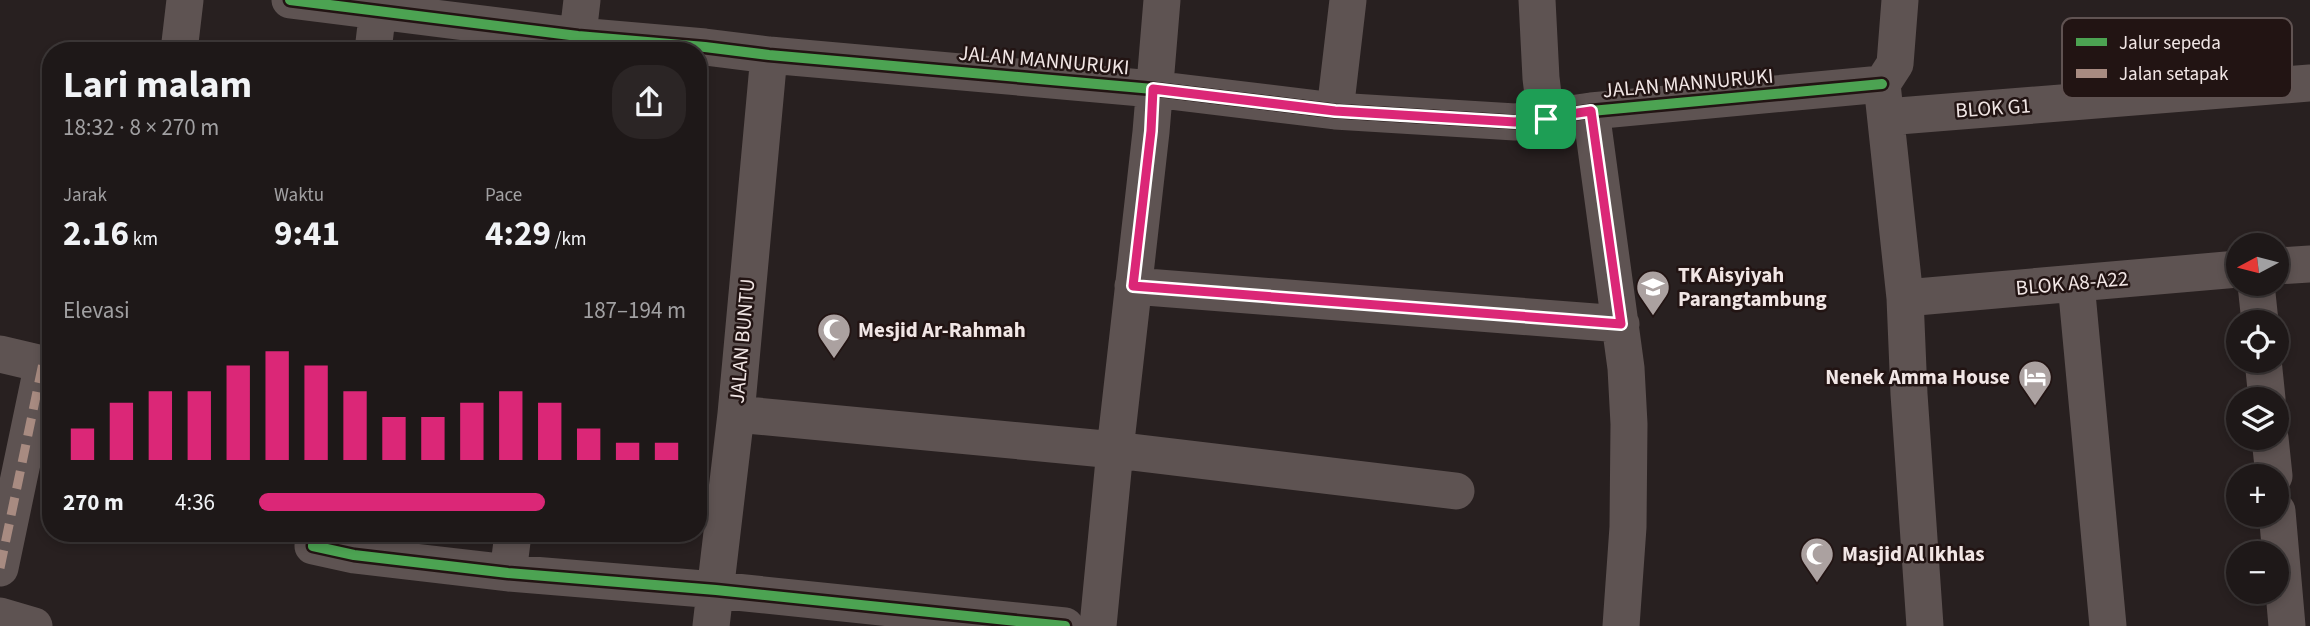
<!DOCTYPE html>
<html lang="id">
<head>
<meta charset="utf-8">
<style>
  :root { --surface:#1e1818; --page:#2b2525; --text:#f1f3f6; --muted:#a1a0a2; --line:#3c3737; --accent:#db2777 }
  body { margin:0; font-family:"Source Sans 3",sans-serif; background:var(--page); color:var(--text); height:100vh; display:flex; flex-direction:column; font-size:26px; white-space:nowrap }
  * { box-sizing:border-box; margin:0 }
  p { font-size:23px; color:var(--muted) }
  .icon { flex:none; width:38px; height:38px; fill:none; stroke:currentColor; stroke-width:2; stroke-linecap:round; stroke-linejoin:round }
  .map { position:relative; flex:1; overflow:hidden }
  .panel { position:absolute; left:42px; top:42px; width:665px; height:500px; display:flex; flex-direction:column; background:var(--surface); border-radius:28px; box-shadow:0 4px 10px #0003,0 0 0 2px var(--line) }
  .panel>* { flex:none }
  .needle { width:46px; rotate:263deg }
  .tools { position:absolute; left:2226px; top:233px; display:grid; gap:14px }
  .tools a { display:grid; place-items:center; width:63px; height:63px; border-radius:50%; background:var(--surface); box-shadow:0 4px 10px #0003,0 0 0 2px var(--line); font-size:35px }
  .pin { position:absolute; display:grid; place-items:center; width:60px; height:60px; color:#fff; margin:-30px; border-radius:14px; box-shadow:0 4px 10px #0006 }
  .round { display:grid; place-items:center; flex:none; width:74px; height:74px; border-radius:28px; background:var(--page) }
  .headline { display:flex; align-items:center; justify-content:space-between; height:119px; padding:0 21px }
  h1 { font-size:38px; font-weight:700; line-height:52px }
  .figures { display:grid; grid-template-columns:repeat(3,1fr); gap:10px; height:119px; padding:7px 21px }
  .figures div { display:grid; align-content:center }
  .figures b { font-size:35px; font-weight:700 }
  .figures small { font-size:19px; font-weight:400 }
  .figures p { font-size:19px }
  .chart { height:196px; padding:14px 21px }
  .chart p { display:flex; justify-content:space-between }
  .chart svg { width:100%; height:126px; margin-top:7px; stroke:var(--accent); stroke-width:6 }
  ul { padding:0 21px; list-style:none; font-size:23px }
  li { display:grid; grid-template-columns:112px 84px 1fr; align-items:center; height:52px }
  li i { height:18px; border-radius:9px; background:var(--accent) }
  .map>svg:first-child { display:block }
</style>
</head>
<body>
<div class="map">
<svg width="2310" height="626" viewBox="0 0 2310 626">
  <rect width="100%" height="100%" fill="#282020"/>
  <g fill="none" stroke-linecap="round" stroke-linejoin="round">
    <path stroke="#5e5352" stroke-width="37" d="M290 0 578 36 705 47 769 55 1153 89 1335 111 1515 122 1591 111 1882 84
      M1537 0 1541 78 1546 119
      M1900 0 1895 64 1882 84 1905 298 1909 394 1925 626
      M179 51 185 0
      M373 51 379 0
      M576 51 582 0
      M1335 111 1348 0
      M1591 111 1626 368 1629 424 1628 527 1621 626
      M1886 117 2310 83
      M2277 266 2310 264
      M2076 283 2108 626
      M2256 284 2260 322
      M1133 286 1621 324
      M1905 298 2238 269
      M0 354 51 366
      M2263 360 2267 399
      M736 414 1115 450 1456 491
      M2270 438 2274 476
      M2277 511 2287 626
      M314 534 313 546 354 555 508 573 716 590 1065 626
      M0 568 43 363
      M508 573 513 534
      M0 616 34 626
      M711 626 736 414 769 55
      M1098 626 1115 450 1151 132 1162 0"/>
    <path stroke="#a88b81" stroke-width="9" stroke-dasharray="18 9" stroke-linecap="butt" d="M0 568 43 363"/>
    <g stroke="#221413" stroke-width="15">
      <path id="cycleway" d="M290 0 578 36 705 47 769 55 1153 89 1335 111 1515 122 1591 111 1882 84
        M314 534 313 546 354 555 508 573 716 590 1065 626"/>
    </g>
    <use href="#cycleway" stroke="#4ca352" stroke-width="10"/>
  </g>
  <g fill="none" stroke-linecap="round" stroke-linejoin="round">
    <g stroke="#fff" stroke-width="14">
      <path id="route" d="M1153 89 1335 111 1515 122 1591 111 1621 324 1133 286 1151 131Z"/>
    </g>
    <use href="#route" stroke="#db2777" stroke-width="9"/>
  </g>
  <defs>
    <g id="university-pin" transform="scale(1.75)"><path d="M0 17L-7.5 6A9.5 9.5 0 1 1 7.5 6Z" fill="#aba1a0" stroke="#221413"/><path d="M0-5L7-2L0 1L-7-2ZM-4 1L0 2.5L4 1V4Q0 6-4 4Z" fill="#fff"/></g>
    <g id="mosque-pin" transform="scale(1.75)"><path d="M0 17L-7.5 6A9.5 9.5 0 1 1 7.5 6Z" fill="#aba1a0" stroke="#221413"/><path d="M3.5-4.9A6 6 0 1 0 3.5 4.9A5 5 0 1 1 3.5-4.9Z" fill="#fff"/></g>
    <g id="hotel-pin" transform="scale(1.75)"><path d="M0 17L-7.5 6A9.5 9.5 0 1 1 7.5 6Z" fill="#aba1a0" stroke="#221413"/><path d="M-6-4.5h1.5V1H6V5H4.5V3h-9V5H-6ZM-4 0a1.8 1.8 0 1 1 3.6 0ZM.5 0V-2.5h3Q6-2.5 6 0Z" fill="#fff"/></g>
  </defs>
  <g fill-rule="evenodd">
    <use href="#university-pin" x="1653" y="287"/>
    <use href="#mosque-pin" x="834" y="330"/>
    <use href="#hotel-pin" x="2035" y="377"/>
    <use href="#mosque-pin" x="1817" y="554"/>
  </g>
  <g text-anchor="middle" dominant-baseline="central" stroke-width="5" stroke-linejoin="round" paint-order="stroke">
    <g font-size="21" fill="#f1e6e5" stroke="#221413">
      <text transform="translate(1044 60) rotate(5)">JALAN MANNURUKI</text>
      <text transform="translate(1688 83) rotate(-5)">JALAN MANNURUKI</text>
      <text transform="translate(1993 108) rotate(-4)">BLOK G1</text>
      <text transform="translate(2072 283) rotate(-5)">BLOK A8-A22</text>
      <text transform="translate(742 341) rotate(-85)">JALAN BUNTU</text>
    </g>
    <g font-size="21" font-weight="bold" fill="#f1e6e5" stroke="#221413" text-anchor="start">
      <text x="1678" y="275">TK Aisyiyah<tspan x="1678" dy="24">Parangtambung</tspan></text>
      <text x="858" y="330">Mesjid Ar-Rahmah</text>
      <text x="2010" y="377" text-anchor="end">Nenek Amma House</text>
      <text x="1842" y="554">Masjid Al Ikhlas</text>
    </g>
  </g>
  <rect x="2062" y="18" width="230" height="80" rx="10" fill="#221413" stroke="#605352" stroke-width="2"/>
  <rect x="2076" y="38" width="31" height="8" fill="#4ca352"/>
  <rect x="2076" y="69" width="31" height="9" fill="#a88b81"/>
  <g font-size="19" fill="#f1e6e5">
    <text x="2119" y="49">Jalur sepeda</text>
    <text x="2119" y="80">Jalan setapak</text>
  </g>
</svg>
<div class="tools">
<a><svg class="needle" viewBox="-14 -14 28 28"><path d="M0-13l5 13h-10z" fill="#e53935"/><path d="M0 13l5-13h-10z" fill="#a1a0a2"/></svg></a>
<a><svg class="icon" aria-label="locate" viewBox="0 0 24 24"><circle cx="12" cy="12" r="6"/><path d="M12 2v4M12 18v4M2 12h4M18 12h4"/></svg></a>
<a><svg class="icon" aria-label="layers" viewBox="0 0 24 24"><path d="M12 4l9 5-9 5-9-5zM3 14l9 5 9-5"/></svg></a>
<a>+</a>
<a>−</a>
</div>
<div class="pin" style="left:1546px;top:119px;background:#1e9e55"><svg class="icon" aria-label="arrive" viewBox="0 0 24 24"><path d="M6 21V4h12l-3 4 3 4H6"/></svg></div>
<section class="panel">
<div class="headline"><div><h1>Lari malam</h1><p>18:32 · 8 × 270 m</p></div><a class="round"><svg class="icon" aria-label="share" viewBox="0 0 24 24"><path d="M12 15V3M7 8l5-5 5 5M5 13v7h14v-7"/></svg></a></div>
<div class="figures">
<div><p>Jarak</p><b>2.16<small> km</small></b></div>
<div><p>Waktu</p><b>9:41</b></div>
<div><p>Pace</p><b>4:29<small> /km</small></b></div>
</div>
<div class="chart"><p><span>Elevasi</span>187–194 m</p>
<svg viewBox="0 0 160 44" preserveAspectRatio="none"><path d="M5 44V33M15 44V24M25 44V20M35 44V20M45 44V11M55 44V6M65 44V11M75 44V20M85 44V29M95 44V29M105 44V24M115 44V20M125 44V24M135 44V33M145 44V38M155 44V38"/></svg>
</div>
<ul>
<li><b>270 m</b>4:36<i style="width:67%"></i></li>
</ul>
</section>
</div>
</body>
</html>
